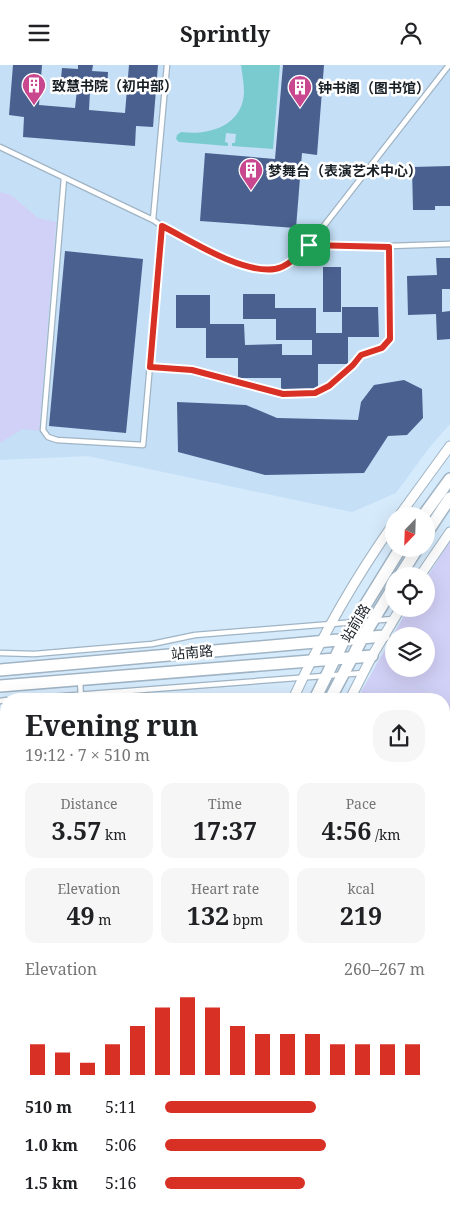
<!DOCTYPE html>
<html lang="en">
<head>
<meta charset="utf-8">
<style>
  :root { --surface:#fff; --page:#f6f6f6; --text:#202124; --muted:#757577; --accent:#d93025 }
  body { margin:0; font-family:"Noto Serif","Noto Sans SC",serif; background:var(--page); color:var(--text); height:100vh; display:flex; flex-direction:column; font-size:19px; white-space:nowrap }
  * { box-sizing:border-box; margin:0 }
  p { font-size:16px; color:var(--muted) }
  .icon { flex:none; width:28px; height:28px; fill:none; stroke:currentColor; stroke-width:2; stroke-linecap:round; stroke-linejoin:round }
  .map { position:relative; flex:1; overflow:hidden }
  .side { position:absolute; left:0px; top:628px; width:450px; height:519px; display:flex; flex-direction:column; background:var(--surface); border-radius:20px 20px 0 0; box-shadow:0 5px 20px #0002 }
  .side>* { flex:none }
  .needle { width:32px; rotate:203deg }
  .fabs { position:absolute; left:385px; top:442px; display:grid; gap:10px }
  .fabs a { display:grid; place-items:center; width:50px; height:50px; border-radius:50%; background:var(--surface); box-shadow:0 5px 20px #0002; font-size:25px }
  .pin { position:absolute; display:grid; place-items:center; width:42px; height:42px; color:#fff; margin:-21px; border-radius:10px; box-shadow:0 2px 8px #0006 }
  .round { display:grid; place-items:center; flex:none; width:52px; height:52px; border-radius:20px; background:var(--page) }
  .head { display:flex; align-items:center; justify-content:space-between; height:85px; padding:0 25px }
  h1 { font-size:28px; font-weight:700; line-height:38px }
  .stats { display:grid; grid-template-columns:repeat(3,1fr); gap:8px; height:85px; padding:5px 25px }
  .stats div { display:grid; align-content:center; border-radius:12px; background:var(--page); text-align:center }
  .stats b { font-size:25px; font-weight:700 }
  .stats small { font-size:14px; font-weight:400 }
  .stats p { font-size:14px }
  .chart { height:140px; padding:10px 25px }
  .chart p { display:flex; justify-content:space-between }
  .chart svg { width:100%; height:90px; margin-top:5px; stroke:var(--accent); stroke-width:6 }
  ul { padding:0 25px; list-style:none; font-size:16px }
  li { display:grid; grid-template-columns:80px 60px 1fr; align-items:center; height:38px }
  li i { height:12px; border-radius:6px; background:var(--accent) }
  header { display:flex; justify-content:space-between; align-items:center; height:65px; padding:0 25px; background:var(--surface); font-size:22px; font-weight:700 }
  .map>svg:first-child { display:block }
</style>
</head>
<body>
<header><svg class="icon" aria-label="menu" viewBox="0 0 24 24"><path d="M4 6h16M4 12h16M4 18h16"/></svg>Sprintly<svg class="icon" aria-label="person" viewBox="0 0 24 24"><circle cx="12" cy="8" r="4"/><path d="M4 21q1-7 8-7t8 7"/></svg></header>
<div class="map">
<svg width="450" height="1146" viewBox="0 0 450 1146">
  <rect width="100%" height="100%" fill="#d5eafb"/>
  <path fill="#c4dff6" d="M0 0H450V359L429 383 396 428 352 447 88 391 0 395Z"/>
  <path fill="#d1d0f6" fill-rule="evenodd" d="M0 127 11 130 38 153 56 157 39 366 22 364 0 378Z
    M450 476V1146H208L209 1140H444V634H357L408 544H426V514ZM394 571H426V604H394Z
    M0 908H6V1140H142V1146H0Z"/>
  <path fill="#7acbd0" d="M241 0H280L273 84 232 81V78H235L236 69 226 68 225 77 228 78V81L179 77 176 74 177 70 181 67C208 71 243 61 244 27 244 18 242 9 241 0Z"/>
  <path fill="#4a608f" d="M13 0H42L39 40 75 43 77 25 60 23 62 3 78 4V0H93L92 6 108 7 107 28 90 26 89 45 125 48 129 0H158L153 62 136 61 135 81 23 72 24 52 9 50Z
    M283 0H324L317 90 302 88 296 163 200 156 205 88 275 94Z
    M450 101V141H435V145H413L412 102Z
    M65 186 143 194 126 368 49 361Z
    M436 193H450V224H442V247L450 246V274L437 275 436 249 408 250 407 211 437 210Z
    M323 202H341V247H323Z
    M243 229H275V243H316V268H342V242H378L379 272H348V299H318V322L314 324H281V313H238V293H206V263H176V230H210V259H244L245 280 282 279V290H312V275H276V254H243Z
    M404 315 422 324 423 353 407 370 388 371 364 408 265 410 178 387 177 337 246 340 277 353 358 355 361 337 374 320Z"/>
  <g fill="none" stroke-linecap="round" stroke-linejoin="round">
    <g stroke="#a0b4c4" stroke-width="7">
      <path id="service" d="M0 82 153 155 162 161C192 176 242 209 275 204 288 202 300 189 309 180L449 0
        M64 113 43 365 48 372 57 375 143 380 162 161
        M153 155 167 0
        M309 180 389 181 450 179
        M150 302 192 305 283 329 315 328 329 321 353 300 361 290 382 283 390 274 389 181
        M0 588 34 589 152 579 195 570 393 554
        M80 615 81 634
        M23 634 363 608
        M0 636 6 635
        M0 690 6 689"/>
    </g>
    <g stroke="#a0b4c4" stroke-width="11">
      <path id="minor" d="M399 451 450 381
        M420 511 450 467
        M293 634C321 573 355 513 394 458
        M350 634 372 591 400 544
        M148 1146V1140
        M200 1146 201 1140"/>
    </g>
    <g stroke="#a0b4c4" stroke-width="14">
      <path id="tertiary" d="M423 451 450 414
        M426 469 450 433
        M400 511 417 484
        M0 605 384 571
        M0 621 372 591
        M315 634 345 573 400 484
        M330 634 363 572 394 521
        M169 1146V1140
        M179 1146 180 1140"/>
    </g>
    <path stroke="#75838e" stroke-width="2" stroke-dasharray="2.5 2.5" stroke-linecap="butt" d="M444 810 450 809
      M270 1146 282 1140"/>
    <use href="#service" stroke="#fff" stroke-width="4.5"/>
    <use href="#minor" stroke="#fff" stroke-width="9"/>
    <use href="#tertiary" stroke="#fff" stroke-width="11"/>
  </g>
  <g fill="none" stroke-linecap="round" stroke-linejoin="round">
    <g stroke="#fff" stroke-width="10">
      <path id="route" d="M162 161C192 176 242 209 275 204 288 202 300 189 309 180L389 182 390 274 382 283 361 290 353 300 329 321 315 328 283 329 192 305 150 302Z"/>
    </g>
    <use href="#route" stroke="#d93025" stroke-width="6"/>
  </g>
  <defs>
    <g id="building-pin" transform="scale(1.25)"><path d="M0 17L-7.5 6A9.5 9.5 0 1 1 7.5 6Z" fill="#c9478f" stroke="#fff"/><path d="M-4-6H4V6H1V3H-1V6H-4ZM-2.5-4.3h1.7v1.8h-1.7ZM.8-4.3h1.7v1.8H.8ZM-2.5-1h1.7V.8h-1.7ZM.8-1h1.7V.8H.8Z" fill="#fff"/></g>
  </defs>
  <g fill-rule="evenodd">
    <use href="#building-pin" x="34" y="20"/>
    <use href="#building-pin" x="300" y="22"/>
    <use href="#building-pin" x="251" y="105"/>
  </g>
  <g text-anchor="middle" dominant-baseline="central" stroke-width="5" stroke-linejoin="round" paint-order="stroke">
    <g font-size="14" font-weight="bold" fill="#181f25" stroke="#fff" text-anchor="start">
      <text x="52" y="20">致慧书院（初中部）</text>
      <text x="318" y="22">钟书阁（图书馆）</text>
      <text x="268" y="105">梦舞台（表演艺术中心）</text>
    </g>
    <g font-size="14" fill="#181f25" stroke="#fff">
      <text transform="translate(355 558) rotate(-59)">站前路</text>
      <text transform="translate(192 587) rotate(-5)">站南路</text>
    </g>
  </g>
</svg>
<div class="fabs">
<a><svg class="needle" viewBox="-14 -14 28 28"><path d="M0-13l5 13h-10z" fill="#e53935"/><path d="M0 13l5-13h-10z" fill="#757577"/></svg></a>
<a><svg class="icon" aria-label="locate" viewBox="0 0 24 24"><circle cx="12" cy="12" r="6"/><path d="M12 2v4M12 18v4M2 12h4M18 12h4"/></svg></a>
<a><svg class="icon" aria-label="layers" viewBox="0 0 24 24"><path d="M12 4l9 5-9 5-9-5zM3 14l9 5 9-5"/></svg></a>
</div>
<div class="pin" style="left:309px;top:180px;background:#1e9e55"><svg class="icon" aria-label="arrive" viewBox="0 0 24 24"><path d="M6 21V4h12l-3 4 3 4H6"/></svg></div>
<section class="side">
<div class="head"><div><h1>Evening run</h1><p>19:12 · 7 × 510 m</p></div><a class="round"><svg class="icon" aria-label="share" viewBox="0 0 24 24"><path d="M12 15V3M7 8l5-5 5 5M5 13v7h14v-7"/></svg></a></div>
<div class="stats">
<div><p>Distance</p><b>3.57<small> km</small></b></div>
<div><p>Time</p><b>17:37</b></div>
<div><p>Pace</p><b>4:56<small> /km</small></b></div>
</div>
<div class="stats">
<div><p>Elevation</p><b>49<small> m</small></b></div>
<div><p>Heart rate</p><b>132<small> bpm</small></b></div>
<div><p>kcal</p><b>219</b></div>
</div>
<div class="chart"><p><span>Elevation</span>260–267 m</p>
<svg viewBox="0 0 160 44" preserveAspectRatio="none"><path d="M5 44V29M15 44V33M25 44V38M35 44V29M45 44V20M55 44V11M65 44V6M75 44V11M85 44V20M95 44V24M105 44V24M115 44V24M125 44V29M135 44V29M145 44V29M155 44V29"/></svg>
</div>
<ul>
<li><b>510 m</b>5:11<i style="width:58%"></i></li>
<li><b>1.0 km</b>5:06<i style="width:62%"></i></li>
<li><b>1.5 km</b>5:16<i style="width:54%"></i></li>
</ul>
</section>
</div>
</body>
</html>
